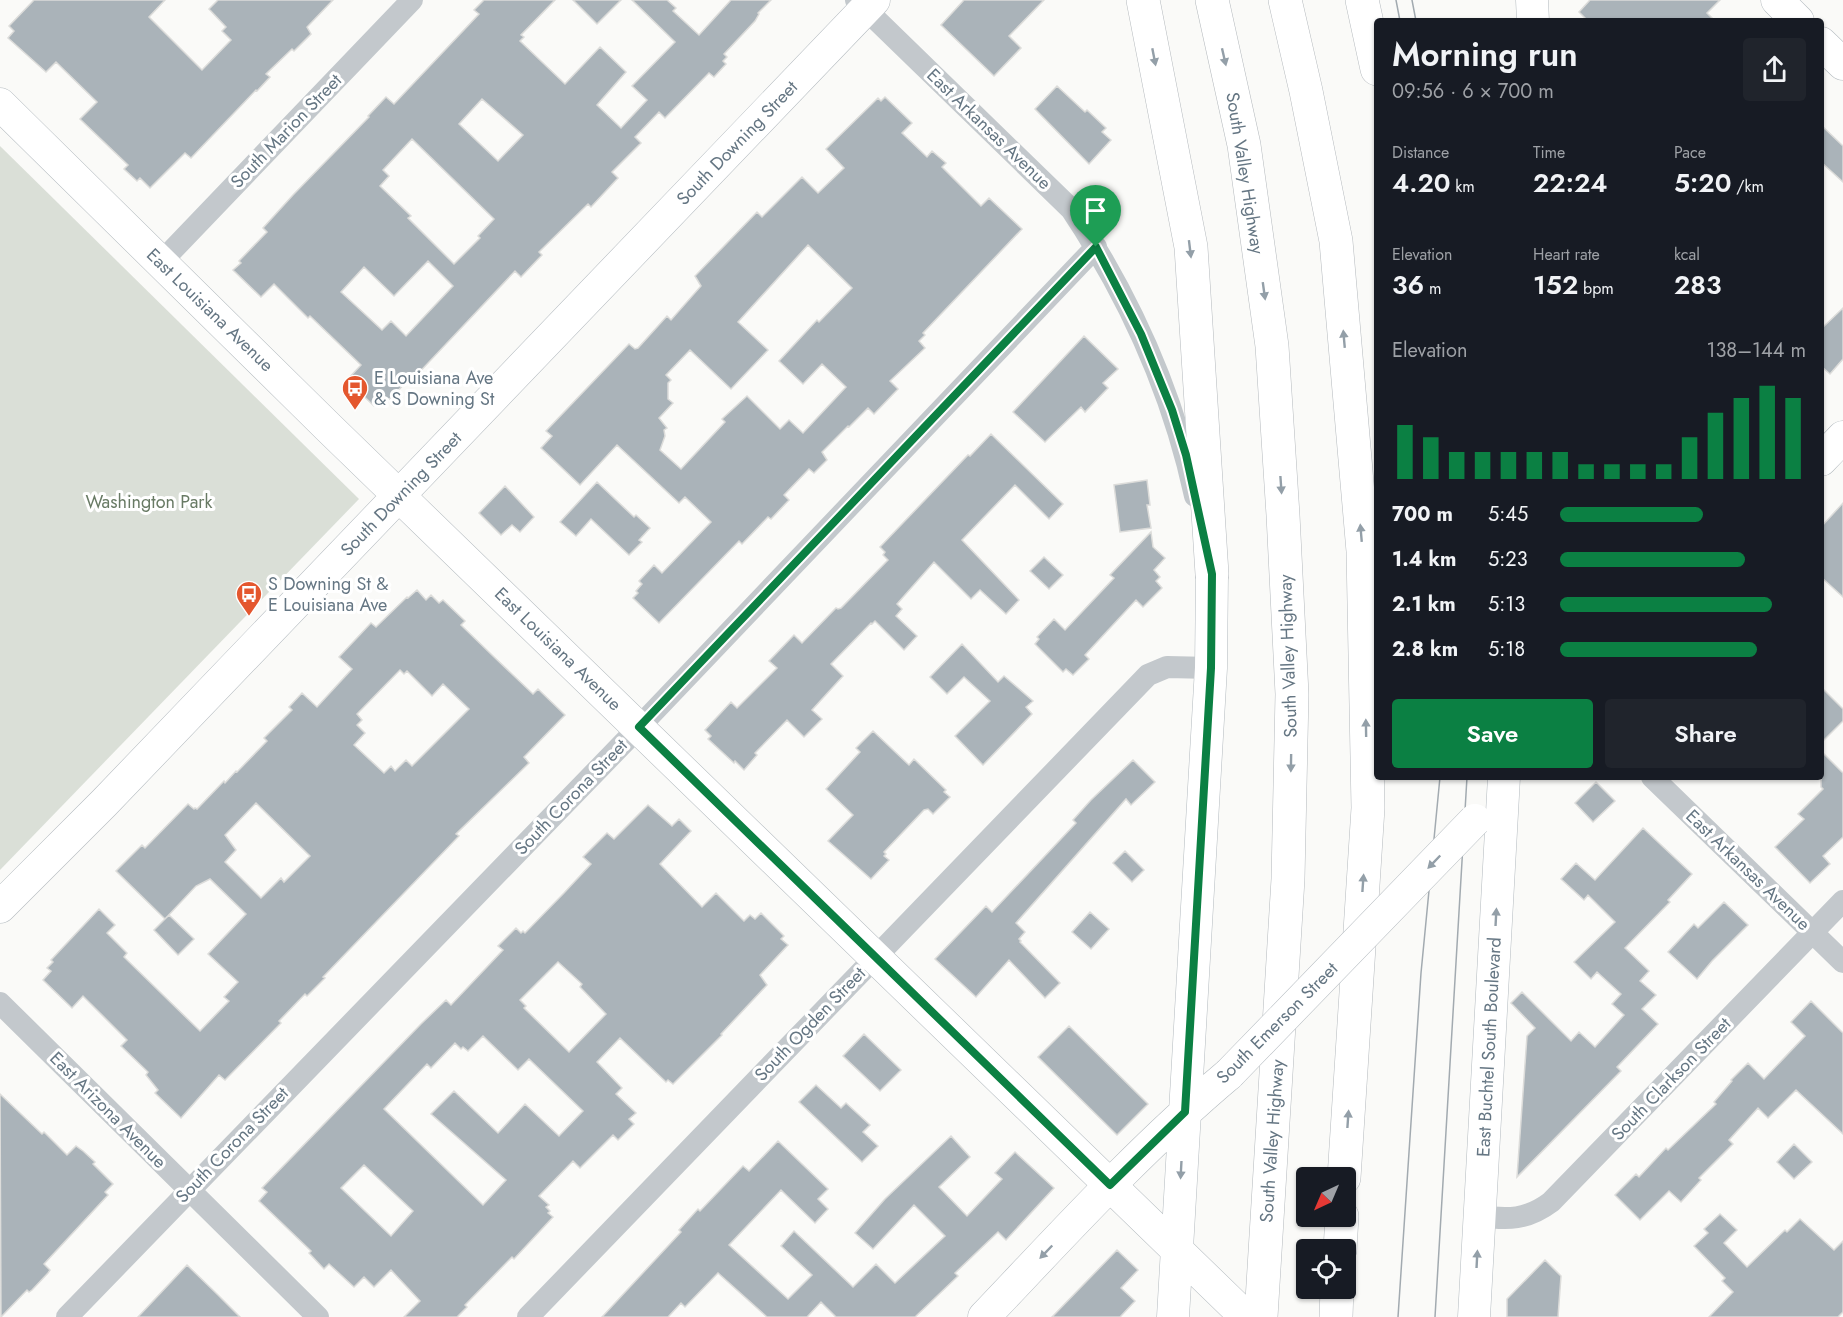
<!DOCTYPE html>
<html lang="en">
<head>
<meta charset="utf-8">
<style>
  :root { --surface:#171b24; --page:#20242c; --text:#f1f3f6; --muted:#9ea1a6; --accent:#0b8043 }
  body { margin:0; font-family:Jost,sans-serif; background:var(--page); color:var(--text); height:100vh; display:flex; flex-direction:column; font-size:22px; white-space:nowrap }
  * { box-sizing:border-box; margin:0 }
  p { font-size:20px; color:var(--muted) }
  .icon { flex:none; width:33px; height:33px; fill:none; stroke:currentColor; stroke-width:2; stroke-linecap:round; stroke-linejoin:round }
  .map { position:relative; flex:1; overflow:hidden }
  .side { position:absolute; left:1374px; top:18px; width:450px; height:762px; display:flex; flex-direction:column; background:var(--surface); border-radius:6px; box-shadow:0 2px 4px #0004 }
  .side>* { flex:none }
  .needle { width:39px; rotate:224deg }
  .controls { position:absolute; left:1296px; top:1167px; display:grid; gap:12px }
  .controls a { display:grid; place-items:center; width:60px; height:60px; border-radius:6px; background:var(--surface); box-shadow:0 2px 4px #0004; font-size:30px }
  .pin { position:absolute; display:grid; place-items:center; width:51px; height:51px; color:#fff; margin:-62px -26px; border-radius:50% 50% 50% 0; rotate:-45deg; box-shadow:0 0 6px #0007 }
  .pin .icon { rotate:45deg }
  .round { display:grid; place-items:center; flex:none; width:63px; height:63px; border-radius:6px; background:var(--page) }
  .headline { display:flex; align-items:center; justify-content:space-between; height:102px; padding:0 18px }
  h1 { font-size:33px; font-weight:600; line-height:45px }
  .metrics { display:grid; grid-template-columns:repeat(3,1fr); gap:9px; height:102px; padding:6px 18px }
  .metrics div { display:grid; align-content:center }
  .metrics b { font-size:26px; font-weight:600 }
  .metrics small { font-size:16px; font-weight:400 }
  .metrics p { font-size:16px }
  .chart { height:168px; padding:12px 18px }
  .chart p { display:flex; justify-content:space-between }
  .chart svg { width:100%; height:108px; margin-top:6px; stroke:var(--accent); stroke-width:6 }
  .button { display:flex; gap:12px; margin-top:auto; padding:12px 18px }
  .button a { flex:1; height:69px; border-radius:6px; background:var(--accent); color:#fff; font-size:24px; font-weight:600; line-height:69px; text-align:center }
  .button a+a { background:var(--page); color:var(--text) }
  ul { padding:0 18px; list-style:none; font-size:20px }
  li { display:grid; grid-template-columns:96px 72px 1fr; align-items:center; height:45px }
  li i { height:15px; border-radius:8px; background:var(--accent) }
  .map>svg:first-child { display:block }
</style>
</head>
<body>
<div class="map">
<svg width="1843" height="1317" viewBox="0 0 1843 1317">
  <rect width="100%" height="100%" fill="#fafaf8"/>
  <path fill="#dadfd7" d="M0 146 359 499 0 870Z"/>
  <path fill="#aab3b9" stroke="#dcdcda" stroke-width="1.5" fill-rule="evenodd" d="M34 0H165L149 17 202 70 231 40 222 31 226 27 209 9 218 0H333L307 27 311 34 294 51 292 49 266 74 270 77 257 91 256 90 191 158 185 153 150 188 140 178 137 181 124 169 128 165 80 119 97 102 56 62 46 72 8 38 14 31 9 26Z
    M484 0H555L521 35 524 37 520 41 565 84 600 47 626 72 597 105 621 128 647 100 632 86 675 42 632 0H667L676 8 673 11 699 35 731 0H771L758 13 759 14 755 21 724 54 727 57 723 61 726 64 714 77 709 73 665 118 659 112 635 137 641 143 612 172 618 178 591 207 588 204 539 252 542 255 521 277 515 271 412 380 410 378 392 397 385 402 381 399 374 406 347 380 361 365 310 316 308 318 274 284 261 297 233 270 241 263 239 261 267 232 263 228 293 195 369 117 368 116 386 97 394 104 479 14 474 10ZM482 99 523 135 498 161 459 124ZM412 139 494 219 478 236 480 238 454 264 408 218 411 216 380 186 389 176 383 170ZM428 261 453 286 406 336 391 321 382 330 341 292 364 267 394 296Z
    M573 0H621L597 24Z
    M964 0H1044L1009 36 1021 48 994 76 941 25Z
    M1590 0H1720L1707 13 1715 21H1588L1579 12Z
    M1057 86 1085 112 1087 110 1106 128 1102 132 1111 140 1089 164 1035 109Z
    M885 97 912 123 902 133 927 157 932 151 946 163 942 167 981 206 989 198 1022 229 923 333 925 335 919 341 925 348 890 381 898 389 874 414 868 408 849 427 848 426 822 452 827 460 814 473 809 469 784 495 789 500 771 519 768 517 742 544 739 541 659 623 633 598 638 593 636 591 642 584 639 581 654 565 662 573 711 522 685 497 679 503 617 445 580 485 541 448 552 436 546 431 629 344 635 349 638 348 667 316 671 320 701 286 695 276 757 212 762 217 802 177 818 193 844 168 826 149 878 98 881 101ZM808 245 852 288 819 322 817 320 779 361 803 384 822 364 846 387 803 433 789 420 780 429 747 396 722 419 725 422 681 469 660 450 665 436 664 430 667 428 659 418 673 403 668 399V383L671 380 666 375 690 350 731 389 768 350 738 322Z
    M1821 125 1843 146V182L1821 162Z
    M1843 308V359L1830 374 1821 366V329Z
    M1084 336 1118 369 1103 383 1108 388 1085 412 1081 407 1045 442 1013 412Z
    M991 434 1063 504 1049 519 1015 485 962 540 1019 600 1006 614 980 590 971 599 934 562 897 604 902 609 896 616 917 636 904 650 875 621 872 624 871 623 831 664 843 676 812 710 822 719 804 737 787 720 755 753 757 755 744 770 735 761 734 763 708 739 711 736 705 730 731 702 737 708 777 668 769 661 794 635 802 643 836 608 838 609 841 608 888 560 883 555 885 552 880 547 968 455 970 456Z
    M1147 480 1150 505H1147L1151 528 1120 532 1114 485Z
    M597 482 634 517 636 515 650 528 639 540 642 542 629 555 591 519 576 536 560 522Z
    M505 486 534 517 520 532 512 525 501 535 479 513Z
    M1843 503V597L1821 577V527Z
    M1151 532 1153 547 1165 558 1154 570 1160 577 1156 581 1162 588 1143 607 1136 600 1085 655 1089 659 1073 675 1066 669 1063 672 1035 644 1039 639 1037 637 1054 619 1065 630 1114 578 1110 575Z
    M1044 557 1063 575 1049 589 1030 571Z
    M417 590 426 600 431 595 439 603 443 600 465 621 461 625 493 656 533 694 538 689 565 715 524 757 529 763 456 834 459 836 323 977 325 978 307 996 305 994 279 1021 281 1023 225 1080 219 1075 181 1118 155 1093 158 1090 146 1075 148 1072 121 1046 127 1040 83 996 72 1008 43 980 51 971 47 968 53 962 51 960 99 909 115 925 107 933 127 953 124 957 200 1031 229 1001 224 997 238 982 208 954 246 914 210 879 196 886 165 919 116 871 142 845 145 848 188 804 194 809 195 808 197 809 224 781 225 783 236 771 237 772 267 741 264 738 292 710 289 707 302 693 317 707 352 669 339 657 371 623 376 627 407 597 408 598ZM400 670 404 674 407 671 432 696 443 684 469 709 412 766 406 760 395 771 391 766 384 773 354 745 365 733 357 725 362 720 357 714ZM256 803 310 856 284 882 281 878 261 898 225 862 236 850 225 835Z
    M962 644 998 682 1004 676 1033 701 1026 707 1032 714 983 765 955 736 990 701 964 677 947 694 930 677Z
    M1821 687 1843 709V721L1821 743Z
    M873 731 909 765 914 759 946 790 944 792 950 797 933 814 928 809 924 810 884 852 886 854 884 856 889 860 871 879 828 841 853 815 826 789 860 752 856 748Z
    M1821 751 1843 773V837L1823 856 1830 864 1810 883 1775 847 1804 819 1798 814 1823 789 1821 787Z
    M1133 760 1155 782 1131 805 1126 799 1016 923 1025 932 1019 939 1021 941 1020 942 1060 983 1045 998 1009 960 976 997 935 959 986 906 992 912 1076 823 1073 820 1091 800Z
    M1596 782 1615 801 1593 822 1575 803Z
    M648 805 672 826 679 819 691 831 660 864 702 907 716 893 744 921 750 915 755 919 761 913 784 936 781 939 788 945 760 975 767 985 721 1034 722 1035 673 1084 668 1080 666 1082 620 1038 597 1062 622 1088 616 1094 636 1113 629 1119 634 1124 618 1140 613 1135 580 1168 573 1161 539 1196 549 1205 546 1207 550 1211 548 1213 553 1217 514 1259 512 1257 465 1305 467 1307 457 1317H404L420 1301 391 1270 374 1287 364 1277 354 1287 329 1264 324 1269 309 1253 311 1251 259 1201 267 1192 262 1188 421 1024 446 1000 451 1005 503 950 498 946 516 928 521 933 523 931 525 933 564 893 591 864 583 857 607 833 614 839ZM558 962 582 984 580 987 606 1014 569 1052 524 1008 526 1006 520 1000ZM483 1036 518 1070 529 1059 583 1111 559 1136 525 1104 498 1133 454 1091 431 1114 506 1180 483 1205 384 1109 427 1064 431 1068 455 1043 461 1049 463 1047 468 1051ZM364 1165 413 1211 391 1236 341 1188Z
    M1643 828 1692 874 1668 900 1670 902 1625 948 1649 971 1640 981 1656 995 1642 1009 1658 1024 1617 1067 1621 1071 1517 1177 1527 1036 1535 1028 1511 1003 1522 992 1571 1041 1579 1032 1595 1047 1624 1015 1612 1004 1621 994 1597 972 1591 979 1574 962 1615 922 1588 895 1584 900 1561 879 1576 863 1595 880Z
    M1125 851 1144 870 1132 882 1113 863Z
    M1724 902 1748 925 1712 961 1697 979 1668 952 1694 924 1698 928Z
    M1090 912 1109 929 1091 949 1072 932Z
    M169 915 194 939 178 955 154 930Z
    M1811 1001 1843 1033V1134L1796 1090 1768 1118 1758 1108 1729 1140 1733 1144 1699 1178 1701 1180 1681 1202 1669 1191 1640 1220 1615 1195 1636 1174 1639 1177 1666 1148 1668 1150 1716 1104 1714 1102 1732 1081 1731 1080 1748 1063 1764 1079 1805 1036 1791 1022Z
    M1069 1026 1148 1104 1117 1135 1038 1057Z
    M864 1034 901 1070 880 1091 843 1056Z
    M816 1085 841 1108 846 1103 870 1125 863 1132 878 1146 862 1162 799 1102Z
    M0 1094 42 1134 44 1132 67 1155 76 1146 83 1151 95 1162 93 1164 113 1184 105 1192 108 1195 44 1264 50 1270 48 1273 32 1290 29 1292 27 1290 1 1317Z
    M951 1136 970 1157 939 1187 967 1216 1002 1179 995 1173 1015 1152 1054 1188 1006 1240 998 1232 955 1273 958 1276 915 1317H836L821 1302 807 1317H767L718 1273 685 1307 681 1303 668 1317H602L681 1232 679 1230 698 1209 700 1211 743 1166 749 1171 778 1141 828 1189 818 1199 828 1209 815 1223 781 1190 729 1245 788 1299 812 1275 781 1246 794 1231 853 1287 876 1264 895 1283 945 1236 914 1205 873 1249 855 1233 885 1199Z
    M1794 1144 1812 1162 1794 1179 1777 1162Z
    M1720 1214 1737 1230 1724 1243 1747 1267 1785 1230 1787 1232 1800 1219 1834 1250 1843 1241V1312L1838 1317H1709L1733 1292 1722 1281 1725 1278 1694 1246 1708 1233 1704 1229Z
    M1117 1250 1138 1270 1121 1288 1135 1301 1120 1317H1052Z
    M1545 1260 1561 1276 1558 1317H1507V1299Z
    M187 1265 217 1294 240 1317H138Z"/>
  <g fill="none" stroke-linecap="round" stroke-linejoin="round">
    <g stroke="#b3babf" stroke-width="33">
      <path id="secondary" d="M1532 0 1533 21
        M1777 0 1798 21
        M1821 43 1843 64
        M0 104 329 428 1246 1317
        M1821 460 1843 437
        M0 907 104 803 874 0
        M984 1317C1063 1234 1141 1148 1229 1074
        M1173 1317 1211 668 1212 574
        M1474 1317 1504 777"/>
    </g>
    <g stroke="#b4b9bd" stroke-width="34">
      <path id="highway" d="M1143 0 1191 247 1212 574
        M1212 0 1244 145 1272 346 1283 515 1292 694 1288 879 1261 1317
        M1285 0 1306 91 1336 241 1363 551 1368 808 1344 1178
        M1362 0 1377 69
        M1340 1250 1342 1216
        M1336 1317 1337 1288"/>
    </g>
    <path stroke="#c3c8cc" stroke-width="22" d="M856 0 1071 209C1129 296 1173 394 1195 496
      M161 262 412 0
      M1652 777 1843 962
      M0 1003 318 1317
      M1479 1216C1508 1220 1527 1220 1551 1202L1843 901
      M67 1317 639 727 1096 247
      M528 1317 1148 675 1167 667 1211 668"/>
    <use href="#secondary" stroke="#fff" stroke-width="32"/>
    <use href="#highway" stroke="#fff" stroke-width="33"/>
    <path stroke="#a2aab0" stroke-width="1.5" d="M1396 0 1400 21
      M1412 0 1416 21
      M1398 1317 1421 973 1440 777
      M1435 1317 1467 777"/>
    <g stroke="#b3babf" stroke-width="33" stroke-linecap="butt">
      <path id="secondary-bridge" d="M1229 1074 1475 820"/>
    </g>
    <use href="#secondary-bridge" stroke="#fff" stroke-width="32"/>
  </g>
  <defs><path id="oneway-solid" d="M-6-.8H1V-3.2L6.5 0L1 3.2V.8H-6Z" transform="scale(1.5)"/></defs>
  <g fill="#939fa8">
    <use href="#oneway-solid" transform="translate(1154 57) rotate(79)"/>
    <use href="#oneway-solid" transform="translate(1224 57) rotate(77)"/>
    <use href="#oneway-solid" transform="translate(1190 249) rotate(83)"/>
    <use href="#oneway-solid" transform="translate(1264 291) rotate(82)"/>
    <use href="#oneway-solid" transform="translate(1344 339) rotate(-95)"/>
    <use href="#oneway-solid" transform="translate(1281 485) rotate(86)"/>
    <use href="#oneway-solid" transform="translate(1361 533) rotate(-95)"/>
    <use href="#oneway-solid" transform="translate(1366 728) rotate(-91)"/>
    <use href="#oneway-solid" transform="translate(1291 763) rotate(91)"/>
    <use href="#oneway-solid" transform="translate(1434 862) rotate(134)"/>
    <use href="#oneway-solid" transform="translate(1363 883) rotate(-86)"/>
    <use href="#oneway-solid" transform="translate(1496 917) rotate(-87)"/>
    <use href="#oneway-solid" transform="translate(1348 1119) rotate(-86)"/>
    <use href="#oneway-solid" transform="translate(1181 1170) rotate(93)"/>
    <use href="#oneway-solid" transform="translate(1046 1252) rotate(134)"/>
    <use href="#oneway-solid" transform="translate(1477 1259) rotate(-87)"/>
  </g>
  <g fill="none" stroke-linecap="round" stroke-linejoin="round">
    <g stroke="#fff" stroke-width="12">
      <path id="route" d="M1096 247 1141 334 1172 410 1186 455 1212 574 1211 668 1185 1112 1110 1185 639 727Z"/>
    </g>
    <use href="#route" stroke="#0b8043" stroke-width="8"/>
  </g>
  <defs>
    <g id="bus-pin" transform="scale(1.35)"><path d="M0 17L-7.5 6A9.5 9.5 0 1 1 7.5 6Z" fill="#e4572e" stroke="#fff"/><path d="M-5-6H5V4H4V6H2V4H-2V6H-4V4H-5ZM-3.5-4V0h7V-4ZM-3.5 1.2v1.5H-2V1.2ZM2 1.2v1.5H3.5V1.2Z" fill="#fff"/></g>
  </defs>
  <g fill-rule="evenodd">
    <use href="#bus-pin" x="355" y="388"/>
    <use href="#bus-pin" x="249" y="594"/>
  </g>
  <g text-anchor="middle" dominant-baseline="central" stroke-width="6" stroke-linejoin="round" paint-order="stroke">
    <g font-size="18" fill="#657683" stroke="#fff">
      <text transform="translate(989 129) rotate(44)">East Arkansas Avenue</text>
      <text transform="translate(286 131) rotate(-46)">South Marion Street</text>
      <text transform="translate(737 143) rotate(-46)">South Downing Street</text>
      <text transform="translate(1245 173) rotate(81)">South Valley Highway</text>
      <text transform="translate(210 310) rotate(44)">East Louisiana Avenue</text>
      <text transform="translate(401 494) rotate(-46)">South Downing Street</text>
      <text transform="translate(558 649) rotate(44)">East Louisiana Avenue</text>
      <text transform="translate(1288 656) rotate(-92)">South Valley Highway</text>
      <text transform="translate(571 797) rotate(-46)">South Corona Street</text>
      <text transform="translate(1748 870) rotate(44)">East Arkansas Avenue</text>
      <text transform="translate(1277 1023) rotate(-45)">South Emerson Street</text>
      <text transform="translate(810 1024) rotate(-46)">South Ogden Street</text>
      <text transform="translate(1489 1047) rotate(-87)">East Buchtel South Boulevard</text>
      <text transform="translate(1671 1079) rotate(-46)">South Clarkson Street</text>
      <text transform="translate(108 1110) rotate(45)">East Arizona Avenue</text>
      <text transform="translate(1272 1141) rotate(-86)">South Valley Highway</text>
      <text transform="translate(232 1145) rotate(-46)">South Corona Street</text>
    </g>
    <g font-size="18" fill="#657683" stroke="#fff" text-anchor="start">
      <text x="374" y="378">E Louisiana Ave<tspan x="374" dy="21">&amp; S Downing St</tspan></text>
      <text x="268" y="584">S Downing St &amp;<tspan x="268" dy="21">E Louisiana Ave</tspan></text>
    </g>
    <g font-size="18" fill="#687a64" stroke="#fff">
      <text x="149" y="502">Washington Park</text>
    </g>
  </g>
</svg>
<div class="controls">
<a><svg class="needle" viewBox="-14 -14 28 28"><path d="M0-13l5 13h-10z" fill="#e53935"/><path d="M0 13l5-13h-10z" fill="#9ea1a6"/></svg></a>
<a><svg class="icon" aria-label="locate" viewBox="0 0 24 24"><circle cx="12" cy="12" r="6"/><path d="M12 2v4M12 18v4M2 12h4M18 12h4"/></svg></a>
</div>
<div class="pin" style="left:1096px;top:247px;background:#1e9e55"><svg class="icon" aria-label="arrive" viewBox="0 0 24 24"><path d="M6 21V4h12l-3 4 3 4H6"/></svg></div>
<section class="side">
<div class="headline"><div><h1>Morning run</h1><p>09:56 · 6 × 700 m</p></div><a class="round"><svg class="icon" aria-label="share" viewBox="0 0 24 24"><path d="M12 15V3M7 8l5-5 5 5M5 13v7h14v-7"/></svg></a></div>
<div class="metrics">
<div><p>Distance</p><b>4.20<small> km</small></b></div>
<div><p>Time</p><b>22:24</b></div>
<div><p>Pace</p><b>5:20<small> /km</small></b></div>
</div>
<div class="metrics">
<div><p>Elevation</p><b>36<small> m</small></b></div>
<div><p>Heart rate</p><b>152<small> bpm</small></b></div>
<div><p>kcal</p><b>283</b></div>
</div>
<div class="chart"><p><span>Elevation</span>138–144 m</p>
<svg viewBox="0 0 160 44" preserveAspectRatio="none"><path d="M5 44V22M15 44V27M25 44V33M35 44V33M45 44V33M55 44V33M65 44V33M75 44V38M85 44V38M95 44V38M105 44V38M115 44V27M125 44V17M135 44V11M145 44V6M155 44V11"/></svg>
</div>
<ul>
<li><b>700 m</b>5:45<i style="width:58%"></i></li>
<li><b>1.4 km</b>5:23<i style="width:75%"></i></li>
<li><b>2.1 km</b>5:13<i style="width:86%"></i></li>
<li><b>2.8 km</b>5:18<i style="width:80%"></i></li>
</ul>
<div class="button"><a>Save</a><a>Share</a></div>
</section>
</div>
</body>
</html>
